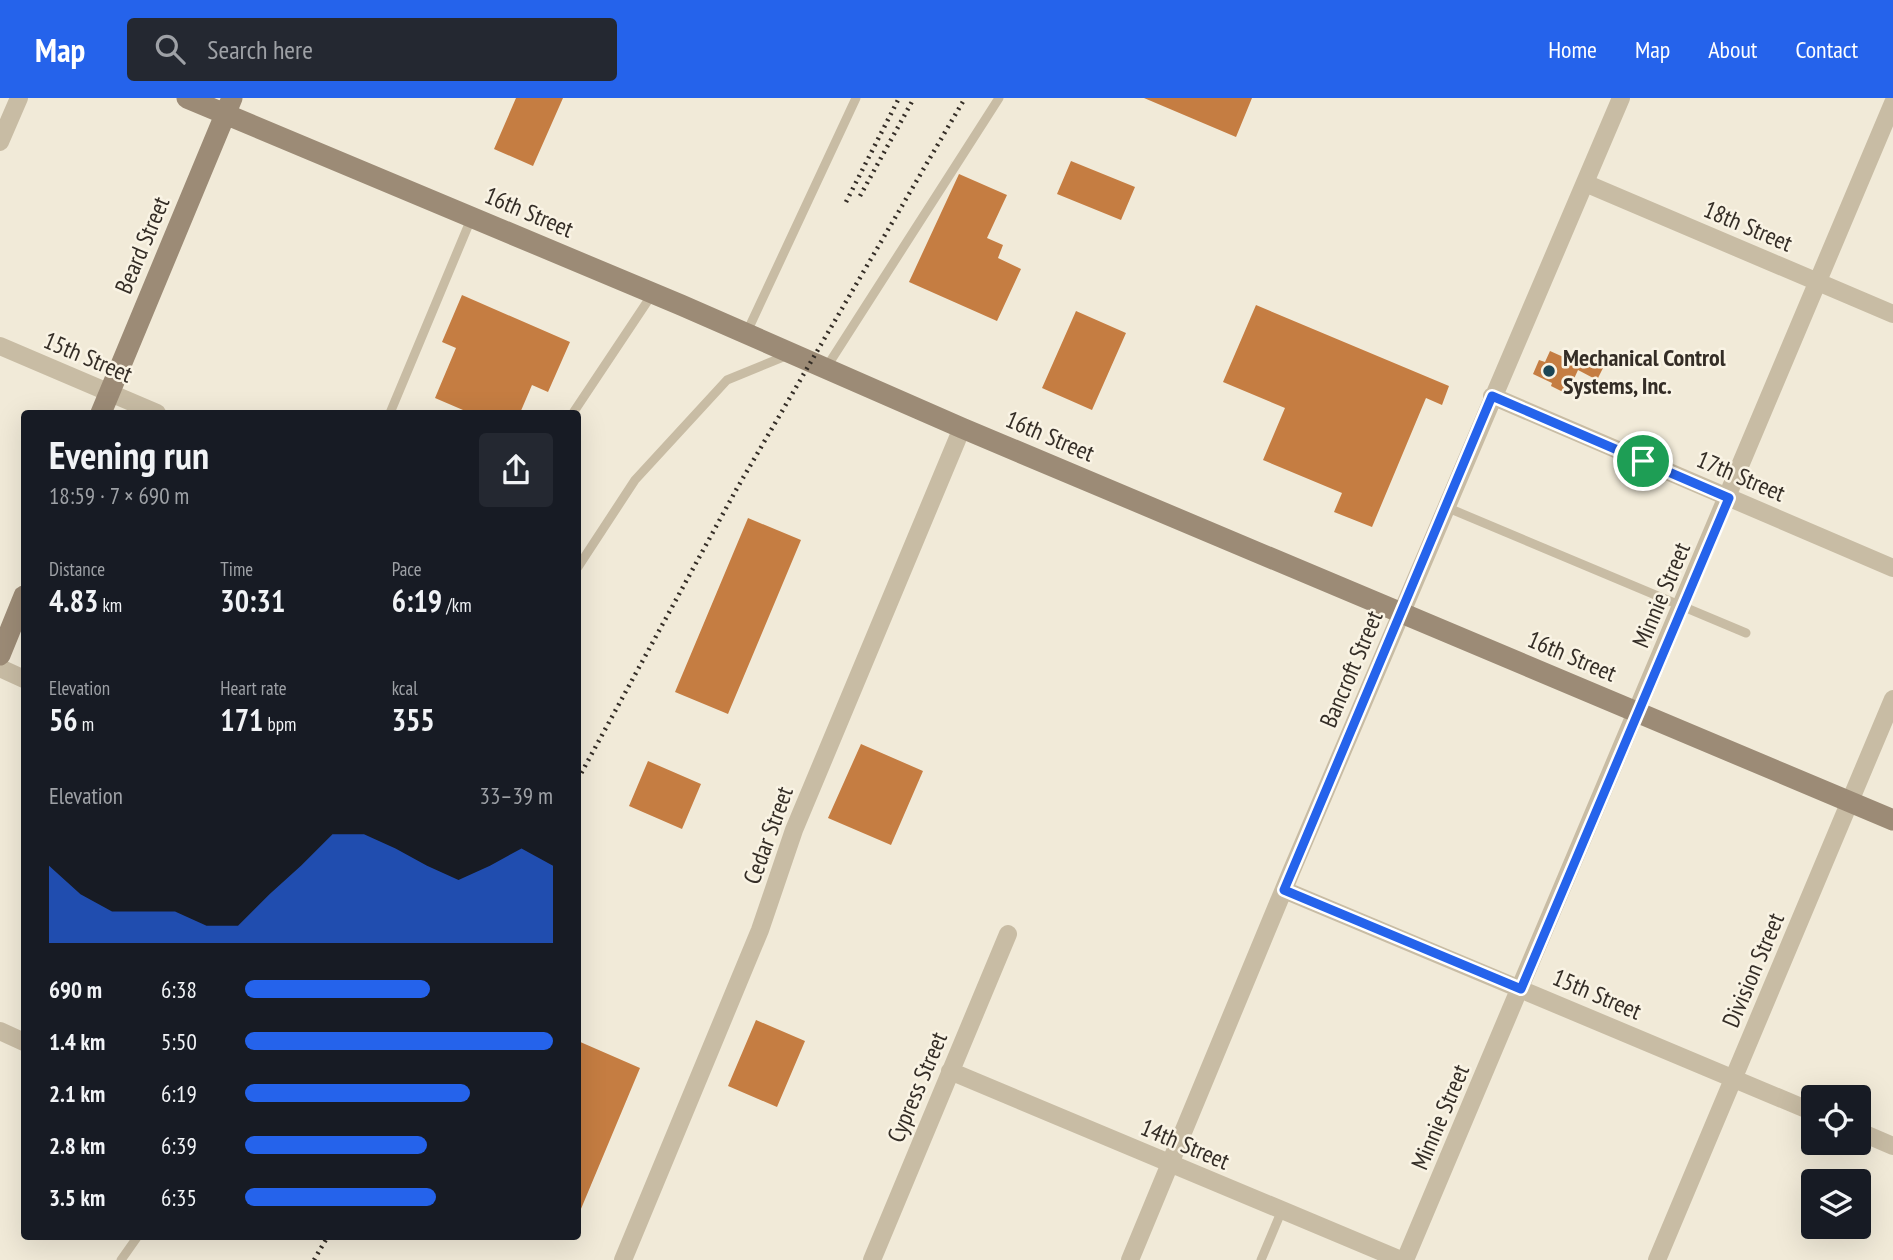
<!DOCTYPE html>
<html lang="en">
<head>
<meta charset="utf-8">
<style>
  :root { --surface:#171b24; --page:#242831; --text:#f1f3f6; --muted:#9ea1a6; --accent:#2563eb }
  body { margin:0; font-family:"PT Sans Narrow",sans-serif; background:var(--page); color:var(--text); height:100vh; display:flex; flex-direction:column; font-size:26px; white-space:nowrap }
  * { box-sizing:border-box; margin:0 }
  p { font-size:23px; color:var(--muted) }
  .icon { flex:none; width:38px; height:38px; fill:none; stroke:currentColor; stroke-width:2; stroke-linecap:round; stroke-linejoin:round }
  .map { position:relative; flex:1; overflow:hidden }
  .details { position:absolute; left:21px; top:312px; width:560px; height:830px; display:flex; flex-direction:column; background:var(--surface); border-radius:7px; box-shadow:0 7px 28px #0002 }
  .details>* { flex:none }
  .controls { position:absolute; left:1801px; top:987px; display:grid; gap:14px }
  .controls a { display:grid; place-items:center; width:70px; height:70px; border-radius:7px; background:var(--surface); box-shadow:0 7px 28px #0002; font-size:35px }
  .pin { position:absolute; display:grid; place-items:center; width:60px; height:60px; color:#fff; margin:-30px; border:4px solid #fff; border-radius:50%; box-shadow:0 2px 7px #0007 }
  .round { display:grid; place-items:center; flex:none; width:74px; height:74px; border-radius:7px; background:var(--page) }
  .overview { display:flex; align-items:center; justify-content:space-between; height:119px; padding:0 28px }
  h1 { font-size:38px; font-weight:600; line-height:52px }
  .metrics { display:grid; grid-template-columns:repeat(3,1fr); gap:10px; height:119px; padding:7px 28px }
  .metrics div { display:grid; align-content:center }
  .metrics b { font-size:30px; font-weight:600 }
  .metrics small { font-size:19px; font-weight:400 }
  .metrics p { font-size:19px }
  .chart { height:196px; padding:14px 28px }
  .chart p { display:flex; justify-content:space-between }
  .chart svg { width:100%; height:126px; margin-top:7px; fill:var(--accent); opacity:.7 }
  ul { padding:0 28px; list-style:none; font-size:23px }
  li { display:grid; grid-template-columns:112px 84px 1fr; align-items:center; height:52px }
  li i { height:18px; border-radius:9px; background:var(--accent) }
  header { display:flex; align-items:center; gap:42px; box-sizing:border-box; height:98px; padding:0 35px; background:var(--accent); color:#fff }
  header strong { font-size:33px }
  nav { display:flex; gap:38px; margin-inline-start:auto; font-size:24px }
  .search { width:490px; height:63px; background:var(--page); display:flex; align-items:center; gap:18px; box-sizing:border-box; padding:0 24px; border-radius:7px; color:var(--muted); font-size:26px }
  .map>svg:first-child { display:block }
</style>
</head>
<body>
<header>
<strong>Map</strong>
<div class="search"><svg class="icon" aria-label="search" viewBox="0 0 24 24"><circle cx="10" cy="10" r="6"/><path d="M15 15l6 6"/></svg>Search here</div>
<nav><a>Home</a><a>Map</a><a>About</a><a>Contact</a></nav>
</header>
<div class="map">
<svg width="1893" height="1162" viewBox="0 0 1893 1162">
  <rect width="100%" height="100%" fill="#f1ead8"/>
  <path fill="#c57d42" d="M516 0H563L533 68 494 51Z
    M1144 0H1252L1236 39Z
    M1071 63 1135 89 1121 122 1057 96Z
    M959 76 1007 97 987 140 1003 147 998 160 1021 171 997 223 909 184Z
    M462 197 570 244 548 294 532 287 520 315H470L435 300 456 250 442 244Z
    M1256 207 1449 288 1442 307 1426 300 1372 429 1334 414 1342 395 1263 362 1285 310 1223 284Z
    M1076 213 1126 235 1092 312 1042 290Z
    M1550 253 1579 266 1583 256 1605 266 1597 282 1578 272 1567 296 1551 288 1552 285 1533 276 1539 262 1545 264Z
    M748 420 801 442 728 616 675 594Z
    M861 646 923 673 891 747 828 720Z
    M648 663 701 686 682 731 629 708Z
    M756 922 805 943 777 1009 728 988Z
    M578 943 640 970 578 1118Z"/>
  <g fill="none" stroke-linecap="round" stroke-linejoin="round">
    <path stroke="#c8bca4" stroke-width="9" d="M746 236 856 0
      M826 270 999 0
      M390 315 471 121
      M573 315 653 195
      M1446 409 1746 535
      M578 469 635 382 727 282 788 257
      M121 1162 138 1138
      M1261 1162 1282 1112"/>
    <path stroke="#c8bca4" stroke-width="18" d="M0 44 19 0
      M1585 85 1893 216
      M0 248 157 315
      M1492 298 1893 470
      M0 570 24 581
      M1284 792 1813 1014
      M0 933 24 944
      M950 973 1401 1162
      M1858 1033 1893 1048
      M623 1162 760 832 794 732 962 330
      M872 1162 1008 836
      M1130 1162 1291 774 1621 0
      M1405 1162 1893 5
      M1657 1162 1893 601"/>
    <path stroke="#9c8b76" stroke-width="21" d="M187 0 681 207 962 330 1893 722
      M101 315 232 0
      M0 557 24 498"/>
    <path stroke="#342d26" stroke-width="4.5" stroke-dasharray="2 5" stroke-linecap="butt" d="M860 98 914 0
      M846 104 899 0
      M578 681 736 392 965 0
      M314 1162 328 1138"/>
  </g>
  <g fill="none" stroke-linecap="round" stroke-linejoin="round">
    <g stroke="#fff" stroke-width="14">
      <path id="route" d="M1492 298 1729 400 1521 891 1284 792Z"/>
    </g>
    <use href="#route" stroke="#2563eb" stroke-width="9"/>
  </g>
  <circle fill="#1c4555" stroke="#f9f3e4" stroke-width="2.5" cx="1549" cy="273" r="7"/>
  <g text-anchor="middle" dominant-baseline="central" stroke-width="5" stroke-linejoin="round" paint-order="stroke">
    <g font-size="24" fill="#342d26" stroke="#f9f3e4">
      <text transform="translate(529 114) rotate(23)">16th Street</text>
      <text transform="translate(1748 128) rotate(23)">18th Street</text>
      <text transform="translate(142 147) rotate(-67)">Beard Street</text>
      <text transform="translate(88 259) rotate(23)">15th Street</text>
      <text transform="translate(1050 338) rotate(23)">16th Street</text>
      <text transform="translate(1741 378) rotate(23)">17th Street</text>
      <text transform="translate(1661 497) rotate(-67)">Minnie Street</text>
      <text transform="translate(1572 558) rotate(23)">16th Street</text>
      <text transform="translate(1351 571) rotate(-67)">Bancroft Street</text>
      <text transform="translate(768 737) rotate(-70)">Cedar Street</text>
      <text transform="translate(1753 872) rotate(-67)">Division Street</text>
      <text transform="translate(1597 896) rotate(23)">15th Street</text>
      <text transform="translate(917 989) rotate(-67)">Cypress Street</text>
      <text transform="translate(1440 1019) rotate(-67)">Minnie Street</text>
      <text transform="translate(1185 1046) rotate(23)">14th Street</text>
    </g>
    <g font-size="24" font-weight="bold" fill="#342d26" stroke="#f9f3e4" text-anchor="start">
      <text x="1563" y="259">Mechanical Control<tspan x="1563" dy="28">Systems, Inc.</tspan></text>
    </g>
  </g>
</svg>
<div class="controls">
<a><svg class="icon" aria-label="locate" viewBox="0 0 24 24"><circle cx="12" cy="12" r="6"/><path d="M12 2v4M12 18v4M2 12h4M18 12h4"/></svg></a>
<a><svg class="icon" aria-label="layers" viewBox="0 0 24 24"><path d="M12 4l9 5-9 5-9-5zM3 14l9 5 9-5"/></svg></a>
</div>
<div class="pin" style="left:1643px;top:363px;background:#1e9e55"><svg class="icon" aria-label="arrive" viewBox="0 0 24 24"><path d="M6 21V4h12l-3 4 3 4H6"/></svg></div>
<section class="details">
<div class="overview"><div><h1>Evening run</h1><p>18:59 · 7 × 690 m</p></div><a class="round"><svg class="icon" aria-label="share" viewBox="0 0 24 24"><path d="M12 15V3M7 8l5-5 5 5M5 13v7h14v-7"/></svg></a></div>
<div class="metrics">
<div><p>Distance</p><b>4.83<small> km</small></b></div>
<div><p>Time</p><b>30:31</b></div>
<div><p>Pace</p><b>6:19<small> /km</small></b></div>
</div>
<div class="metrics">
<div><p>Elevation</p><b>56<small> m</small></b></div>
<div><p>Heart rate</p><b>171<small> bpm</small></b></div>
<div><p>kcal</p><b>355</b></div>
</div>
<div class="chart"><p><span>Elevation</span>33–39 m</p>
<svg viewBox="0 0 160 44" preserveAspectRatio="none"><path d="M0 44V17L10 27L20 33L30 33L40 33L50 38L60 38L70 27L80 17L90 6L100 6L110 11L120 17L130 22L140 17L150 11L160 17V44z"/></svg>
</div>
<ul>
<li><b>690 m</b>6:38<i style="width:60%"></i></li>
<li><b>1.4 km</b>5:50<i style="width:100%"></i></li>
<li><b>2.1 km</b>6:19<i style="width:73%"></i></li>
<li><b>2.8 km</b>6:39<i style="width:59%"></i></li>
<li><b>3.5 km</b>6:35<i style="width:62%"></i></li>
</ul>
</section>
</div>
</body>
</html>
